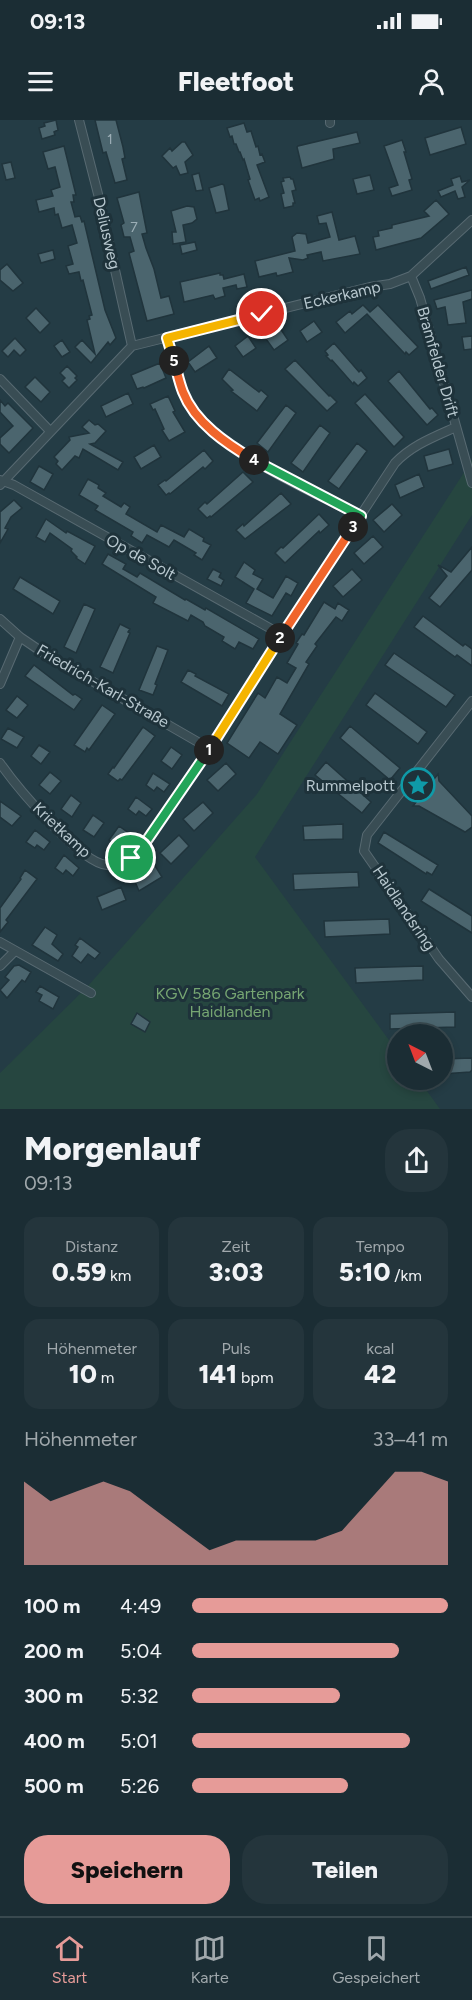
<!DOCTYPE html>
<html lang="de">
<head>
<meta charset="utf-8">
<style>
  :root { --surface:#1b2d34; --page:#24353c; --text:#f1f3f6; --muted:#a0a8ac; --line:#39494f; --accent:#e69b98 }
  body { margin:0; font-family:Figtree,sans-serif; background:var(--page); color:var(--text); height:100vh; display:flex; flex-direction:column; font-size:22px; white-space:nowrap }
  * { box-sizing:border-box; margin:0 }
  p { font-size:20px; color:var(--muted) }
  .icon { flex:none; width:33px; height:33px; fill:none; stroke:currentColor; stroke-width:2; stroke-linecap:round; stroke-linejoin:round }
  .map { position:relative; height:989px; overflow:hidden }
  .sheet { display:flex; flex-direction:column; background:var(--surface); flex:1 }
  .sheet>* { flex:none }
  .needle { width:39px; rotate:318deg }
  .buttons { position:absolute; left:387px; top:904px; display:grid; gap:12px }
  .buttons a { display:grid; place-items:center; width:66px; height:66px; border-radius:50%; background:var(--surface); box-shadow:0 3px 9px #0003,0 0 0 2px var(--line); font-size:30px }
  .pin { position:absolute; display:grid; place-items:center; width:51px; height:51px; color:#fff; margin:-26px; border:3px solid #fff; border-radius:50%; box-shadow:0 2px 6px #0007 }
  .km { position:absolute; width:30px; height:30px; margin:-15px; border-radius:50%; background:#222; color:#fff; font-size:16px; line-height:30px; text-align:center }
  .round { display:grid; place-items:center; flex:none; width:63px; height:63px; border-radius:24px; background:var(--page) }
  .summary { display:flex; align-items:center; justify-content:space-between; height:102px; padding:0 24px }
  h1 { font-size:33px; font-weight:800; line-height:45px }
  .metrics { display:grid; grid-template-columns:repeat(3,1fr); gap:9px; height:102px; padding:6px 24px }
  .metrics div { display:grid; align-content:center; border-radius:15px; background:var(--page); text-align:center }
  .metrics b { font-size:26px; font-weight:800 }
  .metrics small { font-size:16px; font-weight:400 }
  .metrics p { font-size:16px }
  .chart { height:168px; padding:12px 24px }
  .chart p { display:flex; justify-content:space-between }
  .chart svg { width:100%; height:108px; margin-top:6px; fill:var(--accent); opacity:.7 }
  .button { display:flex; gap:12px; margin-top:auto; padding:12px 24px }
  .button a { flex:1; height:69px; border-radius:24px; background:var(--accent); color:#111; font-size:24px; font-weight:800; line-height:69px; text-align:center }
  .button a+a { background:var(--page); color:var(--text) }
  ul { padding:0 24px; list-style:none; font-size:20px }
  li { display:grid; grid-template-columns:96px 72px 1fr; align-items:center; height:45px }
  li i { height:15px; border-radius:8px; background:var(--accent) }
  .status { display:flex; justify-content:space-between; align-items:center; height:42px; padding:0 30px; background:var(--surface); direction:ltr }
  .status svg { height:16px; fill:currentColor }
  header { display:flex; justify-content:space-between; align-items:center; height:78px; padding:0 24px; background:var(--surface); font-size:27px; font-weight:800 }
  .tabs { display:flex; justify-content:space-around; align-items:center; height:84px; border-top:2px solid var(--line); background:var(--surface); font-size:16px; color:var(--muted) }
  .tabs a { display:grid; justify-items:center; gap:3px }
  .tabs .selected { color:var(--accent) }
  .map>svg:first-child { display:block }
</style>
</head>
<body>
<div class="status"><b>09:13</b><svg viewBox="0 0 49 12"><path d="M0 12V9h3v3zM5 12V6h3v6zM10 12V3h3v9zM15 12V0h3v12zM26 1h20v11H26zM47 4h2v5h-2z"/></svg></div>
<header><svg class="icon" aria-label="menu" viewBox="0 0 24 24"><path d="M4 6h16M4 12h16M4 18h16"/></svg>Fleetfoot<svg class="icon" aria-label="person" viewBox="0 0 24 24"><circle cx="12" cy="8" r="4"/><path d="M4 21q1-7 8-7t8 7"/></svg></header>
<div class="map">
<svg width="472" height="989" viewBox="0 0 472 989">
  <rect width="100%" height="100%" fill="#243c45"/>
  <path fill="#264640" d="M472 340V395L255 737 397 931 398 960H419L440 989H0V953L87 867 257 674Z"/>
  <path fill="#4b656e" stroke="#20343c" stroke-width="1.5" d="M56 0 58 10 54 12 55 15 42 19 39 8 45 6 44 3Z
    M95 0H116L123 27 125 38 122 39 127 60 115 63 106 32 103 33Z
    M244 3 247 12 251 11 256 27 258 26 260 35 262 34 265 42 257 45 269 77 260 81 259 78 255 80 248 60 250 59 244 39 243 40 240 32H239L236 24H234L232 16 230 17 227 8Z
    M461 7 466 24 430 35 425 18Z
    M357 12 360 23 333 29 334 39 302 48 297 27 298 26Z
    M402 20 406 32H404L412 59 409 60 412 70 392 76 389 68 398 65 384 26Z
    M182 22H185L193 35 185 42 188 53 180 55 176 46 173 48 162 36 170 28 172 31Z
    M64 26 76 75H73L74 82H71L75 97 80 96 82 102 84 101 105 190 116 218 110 225 108 222 91 243 75 227 82 220 95 234 87 200 90 199 89 196 92 195 83 160 81 161 79 152 69 154 66 146 73 144 68 126 77 123 72 105 62 108 58 94 55 95 54 88 39 92 36 80 53 76 51 70 60 67 55 47 48 49 43 32Z
    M11 42 15 58 6 60 2 44Z
    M199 53 203 70 196 71 192 55Z
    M370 55 374 70 357 74 353 59Z
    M460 56 462 62 470 60 462 67 465 77 458 79 455 71 441 77 438 71 453 65 451 59Z
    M290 57 291 59H293L296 70 292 71 295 83H293V86L284 88 281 74 284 73 281 62 284 61 283 58Z
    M222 64 224 65 229 90 216 93 209 68Z
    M139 72 147 113 142 114 146 128 154 149 161 178 169 176 174 194 147 201 129 133 134 131 130 117H124L121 105 124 103 117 78Z
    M436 80 449 94 421 118 376 130 373 117 379 116 378 111 392 108V105L429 96 424 91Z
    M187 86 194 87 197 99 192 103 183 105 186 122 173 124 172 112H176L171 91Z
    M332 92 339 120 355 116 360 134 323 141 321 132 307 135 308 138 303 140 289 138 293 152 277 156 276 153 259 157 255 141 295 131 292 117 297 113 306 114 308 123 330 117 326 103 319 104 317 96Z
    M195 122 197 130 182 134 180 125Z
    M53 130 55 139 41 143 38 134Z
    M7 144 23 163 13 171 0 160V150Z
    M466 147 469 155 431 169 428 161Z
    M220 153V155H223L224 159 244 154 247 167 237 169 236 165 223 168 225 176 215 179 213 175 184 182 180 162Z
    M472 170V179L463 182 466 203 448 205 445 187 437 189 434 180Z
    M363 185 370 192 378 185 418 227 409 235 406 232 405 234 367 194 345 213 336 202 350 191 352 194Z
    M36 188 50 203 40 213 26 198Z
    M314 201 322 212 307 222 300 211Z
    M280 208 288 220 274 230 266 219Z
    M248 216 256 228 243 237 235 226Z
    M472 216V229L464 230 462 217Z
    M15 218 26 230 20 236 14 230 8 237 2 231Z
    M62 220 70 232 62 237 54 226Z
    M334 223 359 252 361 250 367 258 358 266 354 262 353 264 332 240 331 241 326 236 328 235 325 231Z
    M209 226 217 238 195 252 188 242Z
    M295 240 329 276 330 275 337 282 327 291 285 249Z
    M160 243 166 258 144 268 143 267 137 269 131 255Z
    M67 246 77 256 75 258 77 260 69 268 62 261 65 258 60 253Z
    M229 249 259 272 261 270 268 276 257 291 231 271 233 270 222 259Z
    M399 251 430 289 432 288 438 295 427 305 388 261Z
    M35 257 50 272 41 282 25 267Z
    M128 273 133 284 106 297 101 286Z
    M365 274 404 317 394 327 355 283Z
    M168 276 175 291 173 292 185 312 169 321 162 310 164 309 155 289 153 290 150 284Z
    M0 280 5 286 8 283 33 308 9 333 0 324V318L13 306 0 292Z
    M286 285 296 293 268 332 257 323Z
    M89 300 95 305 98 304 106 311 95 323 90 324 123 342 118 350 83 329 79 338 75 336 62 350 56 344 58 341 54 337 70 320 69 317 89 313 82 307Z
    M320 305 330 313 303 352 291 343Z
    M357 323 367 331 339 369 328 361Z
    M154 325 161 337 141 349 134 337Z
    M449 329 453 344 428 351 424 336Z
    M204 330 213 341 205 349 203 347 170 374 169 373 166 375 158 365 165 360 166 361Z
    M39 346 53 354 44 370 30 362Z
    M243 352 253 362 211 397 210 396 207 398 198 389 205 382 207 384Z
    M419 354 424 367 400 378 395 365Z
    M88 359 99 365 98 368 106 373 103 376 121 387 124 383 130 387 126 394 157 412 161 405 184 417 189 409 204 418 203 421 211 425 202 440 194 435 196 433 174 420 169 427 147 415 142 423 131 416 133 412 95 390 98 386 79 375Z
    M281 373 291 384 245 419 236 410 243 404 244 406Z
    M14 380 22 388 11 397 5 408 8 409 0 423V392Z
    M392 384 402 395 384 412 373 400Z
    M319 394 329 405 320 413 319 411 285 443 275 433 281 427 283 428Z
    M46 399 66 413 67 411 95 426 85 444 76 438 77 437 71 431 72 429 50 413 45 422 36 417Z
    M373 416 383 427 364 444 354 433Z
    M472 427V450L440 487 429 478 447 456 438 445 451 452Z
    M108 434 126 444 123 449 137 457 140 453 185 480 186 479 205 490 206 488 259 519 253 529 239 522 235 529 222 521 224 517 205 506 203 502 191 495 188 501 153 483 156 477 102 444Z
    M244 442 255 450 253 454 263 459 257 469 273 478 286 456 298 463 291 476 286 473 272 496 246 483 254 469 235 457Z
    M213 449 221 453 219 457 224 460 221 466 207 459Z
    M352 449 362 460 343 477 333 466Z
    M20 457 60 481 53 494 13 469Z
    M324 482 335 489 338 483 349 490 342 501 336 497 315 524 317 526 306 542 309 544 280 594 297 605 278 634 260 622 249 638 227 623 258 573 265 578 277 557 287 563 296 548 287 543 298 524 296 523 302 514 304 515Z
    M84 484 95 489 76 533 64 527Z
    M423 496 463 526 465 524 472 529V546L457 535 455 537 414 507Z
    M120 504 130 509 128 512 130 513 113 553 100 547Z
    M157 526 168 530 155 564 157 565 153 575 139 570Z
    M394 533 455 575 446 587 385 545Z
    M34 545 73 575 75 574 82 579 74 590 25 556Z
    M188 550 196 554 195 556 229 574 222 586 181 562Z
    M375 573 427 612 418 624 366 585Z
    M17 576 28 585 17 598 6 590Z
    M102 585 115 594 89 630 87 628 85 632 74 625Z
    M350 606 400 648 390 660 340 618Z
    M143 607 155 616 122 660 120 659 118 661 108 654 113 647 114 648Z
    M8 608 24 617 17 628 1 619Z
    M39 625 50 632 41 644 31 636Z
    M171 627 182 635 172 649 161 641Z
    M326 642 371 682 362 693 315 655Z
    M226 643 236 654 218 671 207 660Z
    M50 652 61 661 50 674 39 665Z
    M153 653 170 664 164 672 157 667 154 671 146 665Z
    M438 654 439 661 472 696V707L465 712 419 686H413Z
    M71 675 81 683 72 697 61 689Z
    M136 677 152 689 146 696 139 691 136 695 128 689Z
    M0 681 21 696 12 706 0 697Z
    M203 682 213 693 194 711 183 699Z
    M93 695 104 703 94 717 83 710Z
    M343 704V719L304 720 303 706Z
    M119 706 130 714 120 728 109 720Z
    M35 710 50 722 44 730 37 725 35 728 26 722Z
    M384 712 438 745 432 755 427 752 426 754 378 723Z
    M179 715 189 726 171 744 160 733Z
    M64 735 79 748 73 756 66 750 63 754 55 748Z
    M154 744 162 757 139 771 133 757Z
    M25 750 37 759 6 800 8 802 0 812V788L21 759 20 758Z
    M358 752 359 767 294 770 293 754Z
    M121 767 126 780 102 790 97 777Z
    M429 769 472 796V813L421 781Z
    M389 799 390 814 325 817 324 801Z
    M45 807 57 815 52 824 63 834 58 841 32 825Z
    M80 818 100 833 95 839 88 834 81 843 72 836 78 827 75 825Z
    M19 845 31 852 25 862 22 860 7 878 0 870 9 860 5 857 14 846Z
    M423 846V860L356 863 355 848Z
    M40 866 59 877 53 889 39 881 42 875 36 872Z
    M455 892V907L390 909V894Z
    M137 893 150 902 145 912 131 904Z
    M472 938V950L470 952 442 954V939Z"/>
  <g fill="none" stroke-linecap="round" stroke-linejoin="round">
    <g stroke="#586a72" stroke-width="10">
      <path id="street" d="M79 0 98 74 132 226
        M330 0V3
        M411 156 420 178 472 363
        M167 218C172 236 176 258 184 275 211 329 308 370 361 396
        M0 259 50 311
        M0 360 14 365 282 515
        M0 365 132 226 370 167 390 164 411 156 472 100
        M0 499 20 517 45 534 210 629
        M0 564 20 517
        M472 581 367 715 364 731 439 839 472 877
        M0 643C16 666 81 744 107 745 123 746 132 736 143 726 230 600 311 470 395 343 412 325 434 317 456 307
        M0 822 91 873
        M0 846 15 831"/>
    </g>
    <use href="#street" stroke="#394d54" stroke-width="8"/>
  </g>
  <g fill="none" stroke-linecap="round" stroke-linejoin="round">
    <g stroke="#fff" stroke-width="12">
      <path id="split-1" d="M131 738 143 726 209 630"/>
    </g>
    <g stroke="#fff" stroke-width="12">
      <path id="split-2" d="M209 630 280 518"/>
    </g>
    <g stroke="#fff" stroke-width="12">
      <path id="split-3" d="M280 518 353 407"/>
    </g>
    <g stroke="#fff" stroke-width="12">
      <path id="split-4" d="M254 340 361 396 353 407"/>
    </g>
    <g stroke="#fff" stroke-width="12">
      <path id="split-5" d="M174 241C177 251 179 262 183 272 195 303 227 324 254 340"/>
    </g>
    <g stroke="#fff" stroke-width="12">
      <path id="split-6" d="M174 241 167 218 262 194"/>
    </g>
    <use href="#split-1" stroke="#22a559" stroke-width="8"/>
    <use href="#split-2" stroke="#f5b400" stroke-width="8"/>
    <use href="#split-3" stroke="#f0652b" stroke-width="8"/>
    <use href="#split-4" stroke="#22a559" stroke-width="8"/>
    <use href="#split-5" stroke="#f0652b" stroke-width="8"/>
    <use href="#split-6" stroke="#f5b400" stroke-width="8"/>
  </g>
  <defs>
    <g id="sight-ring" transform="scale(1.725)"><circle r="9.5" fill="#1e323a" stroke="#0f9aa8" stroke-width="1.5"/><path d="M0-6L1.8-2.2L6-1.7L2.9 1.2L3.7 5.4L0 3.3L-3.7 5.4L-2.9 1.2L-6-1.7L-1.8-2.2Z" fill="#0f9aa8"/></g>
  </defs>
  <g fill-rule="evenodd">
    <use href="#sight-ring" x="418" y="665"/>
  </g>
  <g text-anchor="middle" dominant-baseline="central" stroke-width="6" stroke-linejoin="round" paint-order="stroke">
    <g font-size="14" fill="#9caeb6">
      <text x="110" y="19">1</text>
      <text x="134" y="107">7</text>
    </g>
    <g font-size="16" fill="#b7c7ce" stroke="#1e323a">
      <text transform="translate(107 113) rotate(77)">Deliusweg</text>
      <text transform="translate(342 175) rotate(-13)">Eckerkamp</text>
      <text transform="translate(438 242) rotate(74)">Bramfelder Drift</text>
      <text transform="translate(141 437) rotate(29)">Op de Solt</text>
      <text transform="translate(103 566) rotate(30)">Friedrich-Karl-Straße</text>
      <text transform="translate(62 710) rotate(43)">Krietkamp</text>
      <text transform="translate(404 788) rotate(56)">Haidlandsring</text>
    </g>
    <g font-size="16" fill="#b7c7ce" stroke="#1e323a" text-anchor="end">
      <text x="395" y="665">Rummelpott</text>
    </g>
    <g font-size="16" fill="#76a672" stroke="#1e323a">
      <text x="230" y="873">KGV 586 Gartenpark<tspan x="230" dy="18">Haidlanden</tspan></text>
    </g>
  </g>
</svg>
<div class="buttons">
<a><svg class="needle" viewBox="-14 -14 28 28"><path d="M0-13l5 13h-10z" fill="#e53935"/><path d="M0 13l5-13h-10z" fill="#a0a8ac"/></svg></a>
</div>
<div class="pin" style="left:131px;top:738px;background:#1e9e55"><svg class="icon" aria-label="arrive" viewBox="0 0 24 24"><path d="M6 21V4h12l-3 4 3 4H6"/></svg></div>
<div class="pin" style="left:262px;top:194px;background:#d93025"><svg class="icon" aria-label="check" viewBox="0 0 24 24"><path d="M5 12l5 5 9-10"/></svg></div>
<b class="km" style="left:209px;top:630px">1</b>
<b class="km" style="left:280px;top:518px">2</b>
<b class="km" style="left:353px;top:407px">3</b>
<b class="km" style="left:254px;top:340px">4</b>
<b class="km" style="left:174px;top:241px">5</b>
</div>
<section class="sheet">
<div class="summary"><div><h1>Morgenlauf</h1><p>09:13</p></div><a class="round"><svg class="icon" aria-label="share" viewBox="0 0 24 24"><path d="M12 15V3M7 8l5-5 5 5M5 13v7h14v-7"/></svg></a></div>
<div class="metrics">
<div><p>Distanz</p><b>0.59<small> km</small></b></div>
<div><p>Zeit</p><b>3:03</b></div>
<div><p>Tempo</p><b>5:10<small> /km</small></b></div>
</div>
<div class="metrics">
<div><p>Höhenmeter</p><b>10<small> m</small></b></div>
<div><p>Puls</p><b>141<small> bpm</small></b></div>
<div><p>kcal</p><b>42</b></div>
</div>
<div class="chart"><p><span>Höhenmeter</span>33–41 m</p>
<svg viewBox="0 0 160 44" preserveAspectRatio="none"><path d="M0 44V10L10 18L20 14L30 10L40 14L50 22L60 30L70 38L80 34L90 34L100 34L110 34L120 30L130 18L140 6L150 6L160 10V44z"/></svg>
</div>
<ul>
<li><b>100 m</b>4:49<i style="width:100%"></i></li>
<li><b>200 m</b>5:04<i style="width:81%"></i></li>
<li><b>300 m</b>5:32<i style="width:58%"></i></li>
<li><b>400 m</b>5:01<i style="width:85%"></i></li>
<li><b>500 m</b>5:26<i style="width:61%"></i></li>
</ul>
<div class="button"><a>Speichern</a><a>Teilen</a></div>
</section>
<nav class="tabs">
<a class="selected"><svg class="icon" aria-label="home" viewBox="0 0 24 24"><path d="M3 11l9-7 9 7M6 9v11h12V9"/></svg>Start</a>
<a><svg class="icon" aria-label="map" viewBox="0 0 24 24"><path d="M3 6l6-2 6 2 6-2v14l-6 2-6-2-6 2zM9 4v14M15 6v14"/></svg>Karte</a>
<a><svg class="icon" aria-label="saved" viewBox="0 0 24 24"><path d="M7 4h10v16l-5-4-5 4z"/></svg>Gespeichert</a>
</nav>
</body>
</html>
